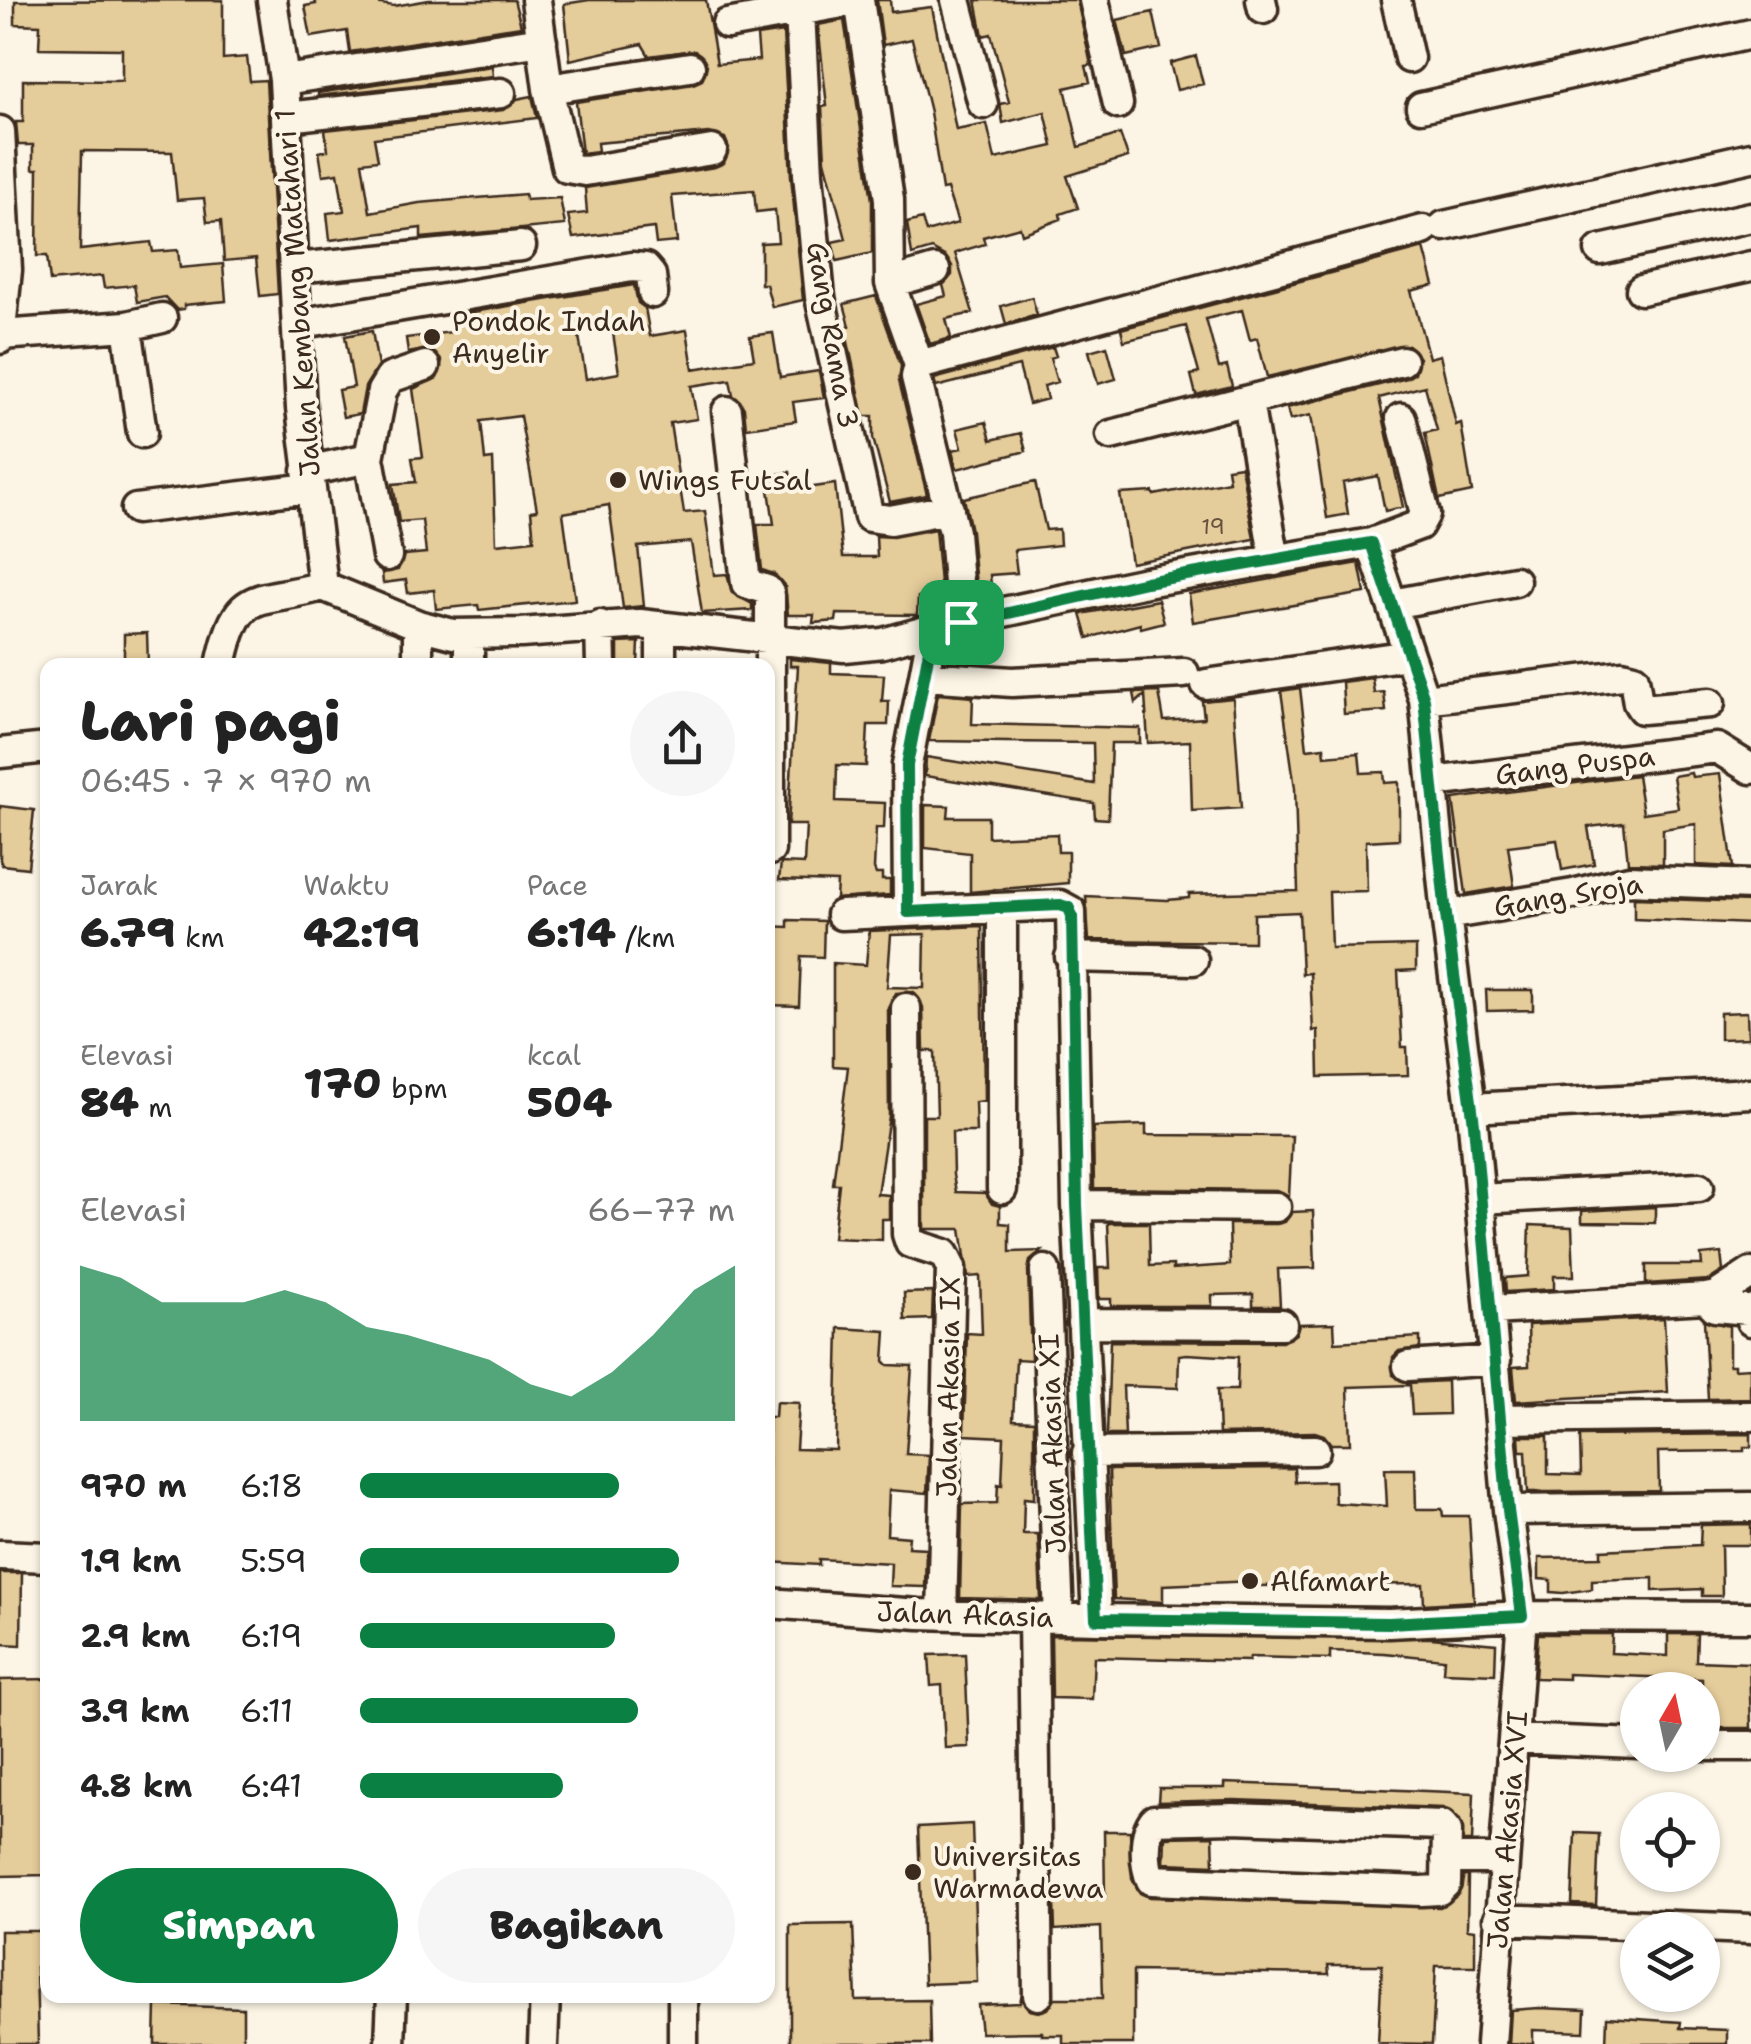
<!DOCTYPE html>
<html lang="id">
<head>
<meta charset="utf-8">
<style>
  :root { --surface:#fff; --page:#f6f6f6; --text:#222; --muted:#767676; --accent:#0b8043 }
  body { margin:0; font-family:"Shantell Sans",sans-serif; background:var(--page); color:var(--text); height:100vh; display:flex; flex-direction:column; font-size:38px; white-space:nowrap }
  * { box-sizing:border-box; margin:0 }
  p { font-size:32px; color:var(--muted) }
  .icon { flex:none; width:55px; height:55px; fill:none; stroke:currentColor; stroke-width:2; stroke-linecap:round; stroke-linejoin:round }
  .map { position:relative; flex:1; overflow:hidden }
  .panel { position:absolute; left:40px; top:658px; width:735px; height:1345px; display:flex; flex-direction:column; background:var(--surface); border-radius:20px; box-shadow:0 2px 8px #0004 }
  .panel>* { flex:none }
  .needle { width:65px; rotate:9deg }
  .buttons { position:absolute; left:1620px; top:1672px; display:grid; gap:20px }
  .buttons a { display:grid; place-items:center; width:100px; height:100px; border-radius:50%; background:var(--surface); box-shadow:0 2px 8px #0004; font-size:50px }
  .pin { position:absolute; display:grid; place-items:center; width:85px; height:85px; color:#fff; margin:-42px; border-radius:20px; box-shadow:0 5px 15px #0006 }
  .round { display:grid; place-items:center; flex:none; width:105px; height:105px; border-radius:52px; background:var(--page) }
  .summary { display:flex; align-items:center; justify-content:space-between; height:170px; padding:0 40px }
  h1 { font-size:55px; font-weight:800; line-height:75px }
  .metrics { display:grid; grid-template-columns:repeat(3,1fr); gap:15px; height:170px; padding:10px 40px }
  .metrics div { display:grid; align-content:center }
  .metrics b { font-size:42px; font-weight:800 }
  .metrics small { font-size:28px; font-weight:400 }
  .metrics p { font-size:28px }
  .chart { height:280px; padding:20px 40px }
  .chart p { display:flex; justify-content:space-between }
  .chart svg { width:100%; height:180px; margin-top:10px; fill:var(--accent); opacity:.7 }
  .button { display:flex; gap:20px; margin-top:auto; padding:20px 40px }
  .button a { flex:1; height:115px; border-radius:60px; background:var(--accent); color:#fff; font-size:40px; font-weight:800; line-height:115px; text-align:center }
  .button a+a { background:var(--page); color:var(--text) }
  ul { padding:0 40px; list-style:none; font-size:32px }
  li { display:grid; grid-template-columns:160px 120px 1fr; align-items:center; height:75px }
  li i { height:25px; border-radius:12px; background:var(--accent) }
  .map>svg:first-child { display:block }
</style>
</head>
<body>
<div class="map">
<svg width="1751" height="2044" viewBox="0 0 1751 2044">
  <rect width="100%" height="100%" fill="#fcf5e5"/>
  <filter id="ink" filterUnits="userSpaceOnUse"><feTurbulence type="fractalNoise" baseFrequency=".01" numOctaves="2"/><feDisplacementMap in="SourceGraphic" scale="20" xChannelSelector="R" yChannelSelector="G"/><feConvolveMatrix kernelMatrix="1 2 1 2 8 2 1 2 1" color-interpolation-filters="sRGB"/></filter>
  <g filter="url(#ink)">
    <path fill="#e5cc9b" stroke="#3b2a1e" stroke-width="2.5" fill-rule="evenodd" d="M223 0V59L247 57 250 81 266 80 278 294 260 296 256 258 224 261 221 221 207 222 204 198 177 200 172 152 82 151 80 250 151 242 153 252 178 250 180 268 223 264 226 301 184 305V309L177 310 165 297 137 302 134 285 104 288 102 276 50 281 47 256H37L38 169H33V145H18L16 122H23V80L122 81V49L39 48 40 25 15 24V1Z
      M315 0H379L380 4 394 6 429 0H514L521 26 350 52 347 31 311 37 305 6 316 4Z
      M589 0H706L717 64 759 60 757 36 783 32 791 176 803 300 772 307 766 284H761V243L778 242 775 210 756 212 754 190 672 196 677 242 656 244 654 228 573 238 568 215 587 213 585 188 715 167 724 163 729 148 725 138 709 133 597 143 598 151 582 153 576 102 693 84 702 80 707 65 695 50 649 56 642 44 570 60 564 4Z
      M877 0H890L891 12 932 7 956 130 987 124 995 159 1053 146 1045 112 1003 123 1000 104 1009 102 991 34 983 36 976 0H1077L1091 65 1086 66 1090 82 1065 88 1079 147 1120 134 1128 157 1067 176 1078 208 1060 214 1061 219 1022 234 1020 227 983 237 985 244 955 253 973 313 946 319 951 338 930 344 916 304 946 296 943 285 952 275V266L946 257 932 249 912 255 907 223 922 219 926 232 958 223 947 189 942 190 930 112 912 39 883 45Z
      M1153 12 1161 48 1126 56 1117 20Z
      M844 20 872 200V253L837 261 832 242 846 239 825 160 822 107 827 106 818 25Z
      M1196 56 1203 84 1177 90 1170 63Z
      M492 66 493 76 318 96V93Z
      M532 96 537 118 374 138 378 160 362 162 370 212 419 203 525 194 526 200 560 198 565 225 421 238V228L330 240 327 213 344 211 338 173 323 175 319 152 328 150 325 130 503 110 517 99Z
      M1424 248 1434 285 1411 291 1429 358 1440 355 1456 425 1461 423 1472 492 1439 499 1425 433 1437 430 1425 386 1379 398 1403 507 1385 511 1378 476 1343 483 1348 514 1327 518 1311 415 1290 420 1287 408 1407 378 1415 373 1419 358 1408 345 1267 377 1257 338 1250 340 1242 310 1206 319 1219 368 1227 366 1232 386 1196 395 1191 375 1199 373 1186 326 1124 341 1121 329Z
      M634 285 638 303 645 308 650 336 687 330 693 369 754 359 750 336 773 333 780 377 819 371 824 398 793 402 796 421 746 428 744 408 733 395 730 380 691 386 697 419 670 423 684 513 705 511 714 575 727 574 732 593 752 604V610L702 613 691 542 638 547 644 606 623 608 609 505 563 513 575 600 479 610 478 605 436 609 434 590 408 593 406 580 383 583 382 573 398 570 404 555 426 553 422 520 399 522 393 484 416 482 412 458 423 457 413 389 437 378 442 361 429 349 408 353 406 338 452 332 449 316ZM611 319 619 373 586 379 577 324ZM520 416 537 510 531 511 534 540 496 544 493 459 485 460 481 421Z
      M876 296 901 366 899 381 927 495 890 502 873 438V416H864L845 328 850 326 844 304Z
      M1032 297 1037 315 1006 324 1001 306Z
      M372 331 378 366 365 387 360 414 343 417 338 390 354 387 345 336Z
      M1107 346 1116 379 1098 384 1089 351Z
      M1053 347 1056 356 1050 358 1057 382 1044 386 1047 399 1029 404 1019 366 936 387 934 379Z
      M986 422 991 440 1021 433 1026 451 957 469 952 450 962 448 957 429Z
      M1241 466 1254 539 1131 563 1120 494 1153 492 1154 495 1229 481 1227 468Z
      M790 472 793 490 835 484 843 557H877L876 536 893 537 935 529 941 594 918 597 917 615 837 614 836 621 813 623 814 615H788L785 586 774 574 762 570 757 524H774L767 476Z
      M1035 482 1046 530 1059 529 1060 545 1014 550 1017 573 990 575 992 596 977 597 971 531 964 498Z
      M1359 563 1365 593 1193 622 1189 594Z
      M1158 600 1164 622 1141 628 1140 624 1088 638 1081 614Z
      M147 633 148 665H124V634Z
      M639 642 638 665H618V643Z
      M790 659 831 663V673L884 675 882 701H889L888 725H868L866 766 837 765 836 801 885 803 884 828H876L874 869 876 874H882V880H890V895L836 899 837 882 779 880 781 863 804 864 806 825H788L798 666H790Z
      M1372 678 1374 693 1384 692 1386 711 1344 714 1342 682Z
      M1300 688 1307 749 1324 747 1325 756 1359 753 1361 773 1384 772 1385 783 1399 782V839L1366 841 1367 891 1329 892 1331 948 1416 946V970L1398 971 1402 1047H1407L1408 1075 1319 1077 1318 1030 1313 1031 1310 973 1302 974 1299 912 1254 914V942L1089 940 1086 896 1167 900 1189 898V894L1298 891 1295 788 1281 691Z
      M1159 692 1164 721 1204 718 1202 701 1233 698 1241 808 1192 811 1190 741 1148 743 1145 695 1136 703 1134 693Z
      M938 694 973 697 972 724 1140 728V743H1111L1108 819 1095 818 1094 803 925 776 926 757 1094 784 1093 743 929 741Z
      M1691 773 1692 777 1720 774 1733 867 1696 865V824L1663 829V864L1628 863 1624 823 1588 827 1594 864 1562 870 1557 840 1508 846 1514 886 1466 894 1453 799 1637 775 1643 813 1678 808 1673 776Z
      M925 805 949 806 948 817H988V837L1057 834 1058 852H1068V883L970 892V853L925 848Z
      M0 806 34 810 28 868 2 865 0 860Z
      M1634 898 1751 902V924L1634 919Z
      M788 920 824 921 823 957 801 956 799 1006 768 1005V926L788 927Z
      M982 926 984 1101 975 1102 976 1132H952L953 1175 956 1192 985 1193 992 1204 1000 1206V1223L1010 1224V1252L1042 1251 1030 1261 1028 1270 1031 1360 1016 1359 1013 1420 1034 1421V1499L1024 1498 1023 1534H1038L1041 1600 960 1598 962 1504 997 1503 998 1484 1002 1485 1004 1437 964 1435 967 1333 982 1334 980 1276 968 1277 961 1229H924V1116H937L935 1051H924L923 1007 914 992 896 993 888 1008 889 1116 877 1194 889 1195V1219H882V1240L833 1238 839 1184H833L848 1067 833 1066V963L866 965 869 931ZM925 934 924 988 887 987 891 935Z
      M1486 990H1533V1010L1487 1011Z
      M1747 1012 1748 1038 1720 1039V1013Z
      M1146 1125V1135L1292 1136 1289 1196 1276 1190 1094 1188 1093 1127Z
      M1655 1207V1223L1582 1222V1211Z
      M1313 1211 1315 1268 1278 1269 1280 1306H1253V1294L1212 1295V1306H1111V1299H1099L1098 1268H1110L1108 1223H1149L1150 1266 1173 1265V1269L1230 1265 1229 1224H1277L1285 1222 1292 1212Z
      M1530 1225 1572 1227 1574 1276H1554V1289L1506 1292 1505 1278 1528 1276Z
      M1721 1253 1723 1271 1709 1280 1646 1284V1265H1702L1701 1255Z
      M933 1292 932 1319 905 1320 904 1293Z
      M1664 1318 1668 1392 1516 1401 1513 1367 1529 1366 1528 1325Z
      M1704 1320 1729 1326V1365H1734V1369L1750 1368V1398L1708 1399Z
      M1334 1323 1335 1342 1420 1337V1348L1399 1351 1393 1357V1375L1408 1383 1447 1381 1448 1414 1412 1415 1410 1385 1348 1387 1350 1444H1331L1324 1435 1315 1432 1219 1434 1217 1390H1237L1238 1357 1186 1354 1179 1355 1178 1388 1123 1386 1125 1435H1107L1110 1341 1282 1342 1296 1334 1299 1324Z
      M839 1328 886 1331 884 1361 888 1365 912 1366 906 1454 929 1455 927 1493 889 1490 887 1535 909 1537 908 1547 926 1548 925 1587 890 1586 891 1563 819 1559V1565L768 1562V1417H775L776 1402 799 1403 796 1449 836 1450Z
      M1751 1434V1447H1744V1451L1658 1452 1659 1491 1551 1492H1528L1526 1451H1520L1519 1436H1548V1474L1581 1475 1580 1436Z
      M1294 1468 1295 1482 1334 1481 1335 1503 1387 1506 1385 1469H1415L1416 1509H1442L1443 1516H1469L1474 1601 1424 1604 1423 1584 1253 1586V1581L1163 1585V1602L1114 1599 1109 1470Z
      M1751 1524V1545H1721L1722 1596H1702V1589L1653 1591V1578L1592 1580V1589L1563 1593 1551 1592V1580L1539 1579V1558L1601 1557V1550L1700 1545 1701 1525Z
      M0 1573H22L21 1645 0 1644Z
      M1538 1634H1612L1611 1653 1668 1656V1634H1697L1696 1661 1749 1663 1751 1728H1702V1679L1568 1674V1679L1535 1678Z
      M1051 1635 1431 1638 1496 1644 1495 1674 1443 1672 1444 1659 1384 1653 1330 1651V1659L1250 1657 1249 1661 1094 1657 1092 1699 1052 1698Z
      M965 1654 969 1747 945 1748 942 1685 931 1686 929 1655Z
      M48 1679V1875L0 1876V1680Z
      M1225 1783 1474 1793 1472 1842H1464L1460 1820 1443 1808 1234 1800 1158 1802 1159 1788H1225Z
      M972 1824 977 1982 924 1984 918 1827Z
      M1104 1831H1130L1132 1878 1140 1893 1150 1897 1440 1907 1458 1895 1464 1876H1468L1467 1929 1475 1930V1966H1436L1432 2044 1378 2043 1382 1965H1328L1329 1974 1133 1971V2044H1063V2035H1042V2032L981 2033 978 2005 1020 2003 1021 1998 1029 2010 1039 2012 1048 2009 1055 1998H1103L1101 1927 1055 1930 1054 1902 1105 1898Z
      M1575 1833 1599 1834 1596 1905 1572 1904Z
      M1213 1836 1214 1865 1164 1863 1165 1837Z
      M853 1924 856 2001 929 2000 930 2044H790V1925Z
      M0 1931H48V1967H36L38 2044H0Z
      M156 2005 243 2008V2044H155Z
      M1539 2008 1585 2010 1584 2032 1533 2030V2044H1509L1511 2010Z
      M1607 2017 1681 2022 1680 2028 1727 2030V2044H1606Z"/>
    <g fill="none" stroke-linecap="round" stroke-linejoin="round">
      <g stroke="#3b2a1e" stroke-width="35">
        <path id="minor" d="M272 0 284 80 301 408 323 586
          M536 0 548 89 567 168 585 171 712 150
          M859 0 889 199 890 283 919 365 916 377 954 532 961 621
          M956 0 983 104
          M1094 0 1118 104
          M1261 0 1263 9
          M1396 0 1409 58
          M800 11 808 174 820 297 869 517 890 520 949 509
          M727 24 859 0
          M284 80 542 41
          M548 89 690 67
          M1421 107 1751 34
          M287 117 501 93
          M0 131 7 270 0 339
          M1444 226 1751 157
          M1600 250 1751 217
          M296 268 521 246
          M890 283 935 270
          M1641 290 1751 266
          M297 324 632 267 645 268 651 275 653 293
          M127 326 142 433
          M1 335 127 326 162 318
          M919 365 1423 230
          M1248 402 1275 561
          M727 411 746 583 767 590 770 595V850
          M1111 435 1402 361
          M369 458 387 556
          M307 471 369 458 382 391 390 378 425 366
          M136 509 309 488
          M1371 543 1424 699 1446 915 1473 1123 1508 1510 1522 1616 1491 2044
          M323 586 418 625 453 634 521 633 640 624 844 647 883 643 961 621 1146 582 1371 543 1419 525 1425 514 1401 418
          M1392 604 1515 581
          M600 625 601 665
          M661 626V665
          M221 665C238 584 255 605 323 586
          M418 665V625
          M469 665V636
          M925 676 1012 682 1184 673
          M1206 684 1409 655
          M1424 699 1622 675 1634 678 1638 703 1642 709 1710 703
          M0 753 48 748
          M1433 782 1717 748 1751 769
          M1002 910V1189
          M908 912 907 765 933 629
          M841 915 1060 905 1071 911 1077 1205 1097 1619
          M1446 915 1573 894 1629 880 1751 885
          M1070 957 1193 960
          M906 1008 907 1234 910 1243 944 1254 951 1268 942 1615
          M1471 1108 1751 1093
          M1480 1199 1699 1187
          M1077 1205 1276 1207
          M1045 1270 1059 1618
          M1706 1298 1715 1307 1748 1310 1751 1321
          M1491 1310 1706 1298 1716 1296 1751 1273
          M1082 1323 1282 1324
          M1408 1366 1496 1360
          M1501 1419 1751 1416
          M1087 1453 1315 1450
          M1508 1510 1751 1507
          M0 1555 48 1557
          M768 1603 919 1614 1097 1619 1389 1623 1522 1616 1751 1617
          M1033 1617 1038 1995
          M1514 1739 1638 1744
          M1702 1746H1751
          M1233 1818 1442 1825 1447 1831 1446 1883 1439 1890 1421 1891 1151 1880C1144 1865 1143 1833 1154 1820Z
          M1446 1859H1504
          M1498 1919 1751 1929
          M683 1995V2044
          M390 2044 392 1995
          M543 2044 545 1995"/>
      </g>
      <use href="#minor" stroke="#fcf5e5" stroke-width="28"/>
    </g>
  </g>
  <g fill="none" stroke-linecap="round" stroke-linejoin="round" filter="url(#ink)">
    <g stroke="#fff" stroke-width="20">
      <path id="route" d="M1371 543 1424 699 1446 915 1474 1124 1508 1510 1522 1616 1389 1623 1096 1619 1077 1205 1072 916 1069 908 1060 905 908 912 907 765 933 630 1146 582Z"/>
    </g>
    <use href="#route" stroke="#0b8043" stroke-width="12"/>
  </g>
  <g fill="#3b2a1e" stroke="#fcf5e5" stroke-width="4">
    <circle cx="432" cy="337" r="10"/>
    <circle cx="618" cy="480" r="10"/>
    <circle cx="1250" cy="1581" r="10"/>
    <circle cx="913" cy="1872" r="10"/>
  </g>
  <g text-anchor="middle" dominant-baseline="central" stroke-width="8" stroke-linejoin="round" paint-order="stroke">
    <g font-size="22" fill="#66523d">
      <text x="1213" y="526">19</text>
    </g>
    <g font-size="28" fill="#3b2a1e" stroke="#fcf5e5">
      <text transform="translate(297 293) rotate(-94)">Jalan Kembang Matahari 1</text>
      <text transform="translate(833 335) rotate(80)">Gang Rama 3</text>
      <text transform="translate(1575 765) rotate(-7)">Gang Puspa</text>
      <text transform="translate(1568 895) rotate(-9)">Gang Sroja</text>
      <text transform="translate(948 1387) rotate(-89)">Jalan Akasia IX</text>
      <text transform="translate(1052 1444) rotate(-92)">Jalan Akasia XI</text>
      <text transform="translate(965 1614) rotate(2)">Jalan Akasia</text>
      <text transform="translate(1507 1830) rotate(-85)">Jalan Akasia XVI</text>
    </g>
    <g font-size="28" fill="#3b2a1e" stroke="#fcf5e5" text-anchor="start">
      <text x="452" y="321">Pondok Indah<tspan x="452" dy="32">Anyelir</tspan></text>
      <text x="638" y="480">Wings Futsal</text>
      <text x="1270" y="1581">Alfamart</text>
      <text x="933" y="1856">Universitas<tspan x="933" dy="32">Warmadewa</tspan></text>
    </g>
  </g>
</svg>
<div class="buttons">
<a><svg class="needle" viewBox="-14 -14 28 28"><path d="M0-13l5 13h-10z" fill="#e53935"/><path d="M0 13l5-13h-10z" fill="#767676"/></svg></a>
<a><svg class="icon" aria-label="locate" viewBox="0 0 24 24"><circle cx="12" cy="12" r="6"/><path d="M12 2v4M12 18v4M2 12h4M18 12h4"/></svg></a>
<a><svg class="icon" aria-label="layers" viewBox="0 0 24 24"><path d="M12 4l9 5-9 5-9-5zM3 14l9 5 9-5"/></svg></a>
</div>
<div class="pin" style="left:961px;top:622px;background:#1e9e55"><svg class="icon" aria-label="arrive" viewBox="0 0 24 24"><path d="M6 21V4h12l-3 4 3 4H6"/></svg></div>
<section class="panel">
<div class="summary"><div><h1>Lari pagi</h1><p>06:45 · 7 × 970 m</p></div><a class="round"><svg class="icon" aria-label="share" viewBox="0 0 24 24"><path d="M12 15V3M7 8l5-5 5 5M5 13v7h14v-7"/></svg></a></div>
<div class="metrics">
<div><p>Jarak</p><b>6.79<small> km</small></b></div>
<div><p>Waktu</p><b>42:19</b></div>
<div><p>Pace</p><b>6:14<small> /km</small></b></div>
</div>
<div class="metrics">
<div><p>Elevasi</p><b>84<small> m</small></b></div>
<div><b>170<small> bpm</small></b></div>
<div><p>kcal</p><b>504</b></div>
</div>
<div class="chart"><p><span>Elevasi</span>66–77 m</p>
<svg viewBox="0 0 160 44" preserveAspectRatio="none"><path d="M0 44V6L10 9L20 15L30 15L40 15L50 12L60 15L70 21L80 23L90 26L100 29L110 35L120 38L130 32L140 23L150 12L160 6V44z"/></svg>
</div>
<ul>
<li><b>970 m</b>6:18<i style="width:69%"></i></li>
<li><b>1.9 km</b>5:59<i style="width:85%"></i></li>
<li><b>2.9 km</b>6:19<i style="width:68%"></i></li>
<li><b>3.9 km</b>6:11<i style="width:74%"></i></li>
<li><b>4.8 km</b>6:41<i style="width:54%"></i></li>
</ul>
<div class="button"><a>Simpan</a><a>Bagikan</a></div>
</section>
</div>
</body>
</html>
